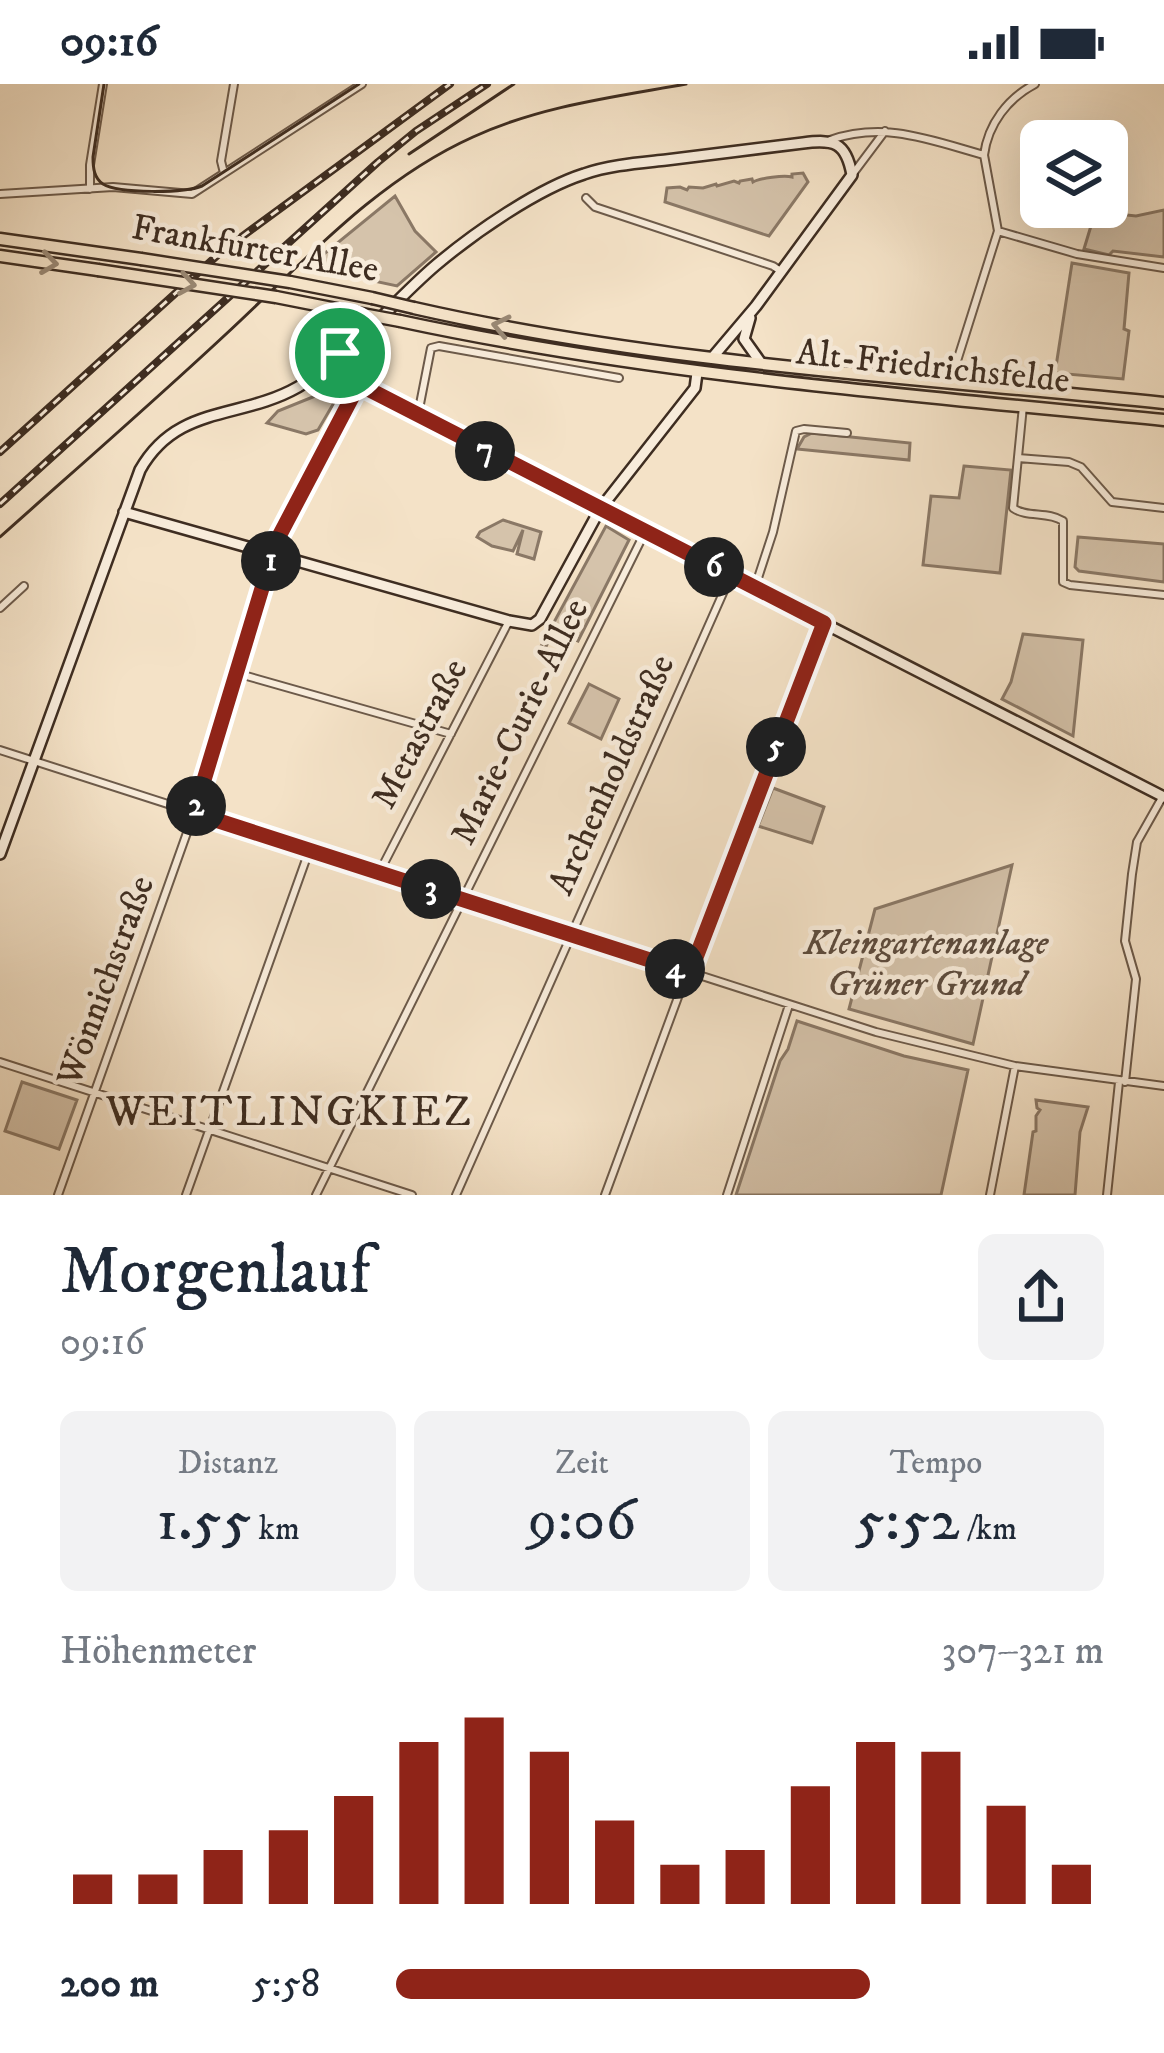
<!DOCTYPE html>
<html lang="de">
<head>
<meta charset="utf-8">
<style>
  :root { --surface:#fff; --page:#f2f2f3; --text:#1f2937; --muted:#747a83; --accent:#8f2418 }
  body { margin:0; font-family:"IM FELL DW Pica",serif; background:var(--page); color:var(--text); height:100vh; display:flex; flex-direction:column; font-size:45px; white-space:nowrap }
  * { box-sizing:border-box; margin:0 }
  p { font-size:39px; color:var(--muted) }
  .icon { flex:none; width:66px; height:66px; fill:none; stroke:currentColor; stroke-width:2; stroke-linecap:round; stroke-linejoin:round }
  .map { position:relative; height:1111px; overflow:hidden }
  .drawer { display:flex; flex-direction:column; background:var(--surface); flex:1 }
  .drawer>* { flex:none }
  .fabs { position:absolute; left:1020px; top:36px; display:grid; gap:24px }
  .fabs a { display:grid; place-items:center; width:108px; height:108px; border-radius:18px; background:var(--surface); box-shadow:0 12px 48px #0002; font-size:60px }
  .pin { position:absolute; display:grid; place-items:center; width:102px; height:102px; color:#fff; margin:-51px; border:6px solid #fff; border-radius:50%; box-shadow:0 3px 12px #0007 }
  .km { position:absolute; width:60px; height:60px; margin:-30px; border-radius:50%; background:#222; color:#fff; font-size:33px; line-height:60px; text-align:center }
  .round { display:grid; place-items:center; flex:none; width:126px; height:126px; border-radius:18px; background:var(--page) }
  .overview { display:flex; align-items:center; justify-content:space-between; height:204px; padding:0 60px }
  h1 { font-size:66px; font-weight:600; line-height:90px }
  .metrics { display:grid; grid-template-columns:repeat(3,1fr); gap:18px; height:204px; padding:12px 60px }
  .metrics div { display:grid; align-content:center; border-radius:18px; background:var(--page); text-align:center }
  .metrics b { font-size:60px; font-weight:600 }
  .metrics small { font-size:33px; font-weight:400 }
  .metrics p { font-size:33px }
  .chart { height:336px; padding:24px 60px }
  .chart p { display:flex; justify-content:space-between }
  .chart svg { width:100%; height:216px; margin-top:12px; stroke:var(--accent); stroke-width:6 }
  ul { padding:0 60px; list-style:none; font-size:39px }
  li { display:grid; grid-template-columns:192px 144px 1fr; align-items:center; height:90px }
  li i { height:30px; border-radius:15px; background:var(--accent) }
  .status { display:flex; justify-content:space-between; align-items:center; height:84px; padding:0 60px; background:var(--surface); direction:ltr }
  .status svg { height:33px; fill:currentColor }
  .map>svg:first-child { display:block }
</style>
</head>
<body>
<div class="status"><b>09:16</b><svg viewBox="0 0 49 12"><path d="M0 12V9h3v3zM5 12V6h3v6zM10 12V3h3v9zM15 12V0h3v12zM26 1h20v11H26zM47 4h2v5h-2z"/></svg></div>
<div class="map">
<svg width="1164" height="1111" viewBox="0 0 1164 1111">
  <rect width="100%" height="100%" fill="#f4e2c7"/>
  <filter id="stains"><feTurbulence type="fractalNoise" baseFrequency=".00167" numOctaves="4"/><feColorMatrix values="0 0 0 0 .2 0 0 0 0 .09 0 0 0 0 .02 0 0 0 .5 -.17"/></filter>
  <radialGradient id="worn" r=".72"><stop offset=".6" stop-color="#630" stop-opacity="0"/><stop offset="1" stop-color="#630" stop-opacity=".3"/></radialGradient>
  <path fill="#d5c3ab" stroke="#8a7866" stroke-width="3" d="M803 89 808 98 769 152 665 118 667 104 680 103 687 106 689 103 703 104 716 100 717 102 734 97 739 99 740 97 752 95 753 98C760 94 784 91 792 93V90Z
    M395 112 415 147 436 168 397 202 308 183Z
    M1164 126V173L1113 167 1109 171 1084 165 1094 132 1099 128 1136 132Z
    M1072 179 1129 189 1124 245 1129 247 1123 295 1055 289Z
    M330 306 335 317 318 346 306 350 267 339 278 327Z
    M812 349 910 359 909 376 797 365 804 353Z
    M964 382 1011 386 1000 489 923 481 931 412 959 414Z
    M503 436 541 448 534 475 517 470 523 446 513 467 492 462 477 453 480 448Z
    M606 442 629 456 578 557 555 546 544 566 540 564Z
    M1078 453 1164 460V498L1079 487 1075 483Z
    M1023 550 1083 556 1073 652 1002 615 1011 598Z
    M589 600 619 615 601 655 569 639Z
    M773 704 824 723 812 759 758 742Z
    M1012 781 973 960 849 925 875 825Z
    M797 937 904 972 968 986 941 1111H736L780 977 788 965Z
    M22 998 77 1016 59 1065 5 1047Z
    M1036 1016 1088 1023 1080 1048 1075 1111H1024L1033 1048 1036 1047V1032L1040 1026 1037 1024Z"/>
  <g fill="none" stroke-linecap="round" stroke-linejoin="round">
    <g stroke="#6c5a4a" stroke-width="10">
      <path id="street" d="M830 56C885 37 930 56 984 71
        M224 89 221 77 234 0
        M852 91 885 47
        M90 105V81L103 0
        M0 110 113 103 192 110 362 0
        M586 114 595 123 773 182 782 188
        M998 147 1077 170 1164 184
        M352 260 353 283 366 302
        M328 285 599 424
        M955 298 957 277 998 147 984 71C988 40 1008 14 1035 0
        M1023 322 1013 424C1027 434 1048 427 1063 437V498L1070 501 1164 511
        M416 330 420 320 431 264 439 262 619 294
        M1018 374 1069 378 1081 383 1112 418 1164 424
        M755 503 773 448 796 347 804 345 847 349
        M0 524 24 502
        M236 589 451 650
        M0 666 876 948 1015 982 1164 1002
        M379 789 509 537
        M0 978 412 1111
        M1125 998 1136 895 1125 857 1132 790 1137 758 1163 712
        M58 1111 194 729 276 458 359 300
        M186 1111 309 767
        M316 1111 645 448
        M456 1111 731 491
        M605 1111 684 897 696 878 824 539
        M727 1111 789 921
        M990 1111 1015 982
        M1107 1111 1119 998"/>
    </g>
    <g stroke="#3e2d21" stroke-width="14">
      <path id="secondary" d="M750 234 744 255 761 279
        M600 425 1164 713
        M124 428 509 537 532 541 540 535 600 425 695 304 697 289
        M0 770 140 386C177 320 240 336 298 303 350 273 390 220 436 181 474 149 537 105 584 90 610 81 639 79 666 76 712 70 757 65 803 59 834 55 846 58 852 91L756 222 712 274"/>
    </g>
    <g stroke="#3e2d21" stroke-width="15">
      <path id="primary" d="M0 155 141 175
        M0 172 98 186
        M290 198 372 214
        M276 213 357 229
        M414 224C660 280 914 293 1164 319
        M400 237C652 291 908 311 1164 336"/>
    </g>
    <use href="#street" stroke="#f8ecdb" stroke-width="6"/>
    <use href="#secondary" stroke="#f8ecdb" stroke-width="9"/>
    <use href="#primary" stroke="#f4e2c7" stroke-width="10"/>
    <path stroke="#3e2d21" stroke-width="3" d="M104 0 93 73C93 84 94 94 103 100 119 110 185 109 202 102L359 0
      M409 70 514 0
      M0 453C75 386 151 320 225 251 303 179 375 97 473 53 540 22 614 13 686 0"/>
    <g stroke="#3e2d21" stroke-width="8">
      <path id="rail" d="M0 368 221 168 450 0
        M0 420 378 78 416 47 487 0"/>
    </g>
    <use href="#rail" stroke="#f8ecdb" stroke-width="3" stroke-dasharray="9" stroke-linecap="butt"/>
    <g stroke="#3e2d21" stroke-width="15" stroke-linecap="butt">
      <path id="primary-bridge" d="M141 175 290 198
        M98 186 276 213
        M372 214 414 224
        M357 229 400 237"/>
    </g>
    <use href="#primary-bridge" stroke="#f4e2c7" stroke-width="10"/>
  </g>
  <defs><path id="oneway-chevron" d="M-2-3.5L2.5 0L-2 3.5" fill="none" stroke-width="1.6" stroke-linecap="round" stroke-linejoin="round" transform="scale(3)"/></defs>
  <g stroke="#998874">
    <use href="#oneway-chevron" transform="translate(49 179) rotate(8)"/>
    <use href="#oneway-chevron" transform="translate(187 200) rotate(9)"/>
    <use href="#oneway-chevron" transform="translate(501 242) rotate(-168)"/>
  </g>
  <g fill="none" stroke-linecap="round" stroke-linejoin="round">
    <g stroke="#fff" stroke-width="24">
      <path id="route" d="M352 259 353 283 368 305 824 539 690 889 194 729 276 458 359 300 325 284Z"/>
    </g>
    <use href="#route" stroke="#8f2418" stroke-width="15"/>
  </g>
  <g text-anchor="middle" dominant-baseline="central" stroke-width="9" stroke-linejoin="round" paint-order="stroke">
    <g font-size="36" fill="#3e2d21" stroke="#f8ecdb">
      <text transform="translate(255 165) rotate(10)">Frankfurter Allee</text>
      <text transform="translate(933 283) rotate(6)">Alt-Friedrichsfelde</text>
      <text transform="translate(520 638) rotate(-64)">Marie-Curie-Allee</text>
      <text transform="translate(420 650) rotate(-62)">Metastraße</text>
      <text transform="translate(612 691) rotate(-66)">Archenholdstraße</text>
      <text transform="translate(106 897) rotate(-70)">Wönnichstraße</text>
    </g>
    <g font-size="36" font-style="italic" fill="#5c4b3d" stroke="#f8ecdb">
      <text x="926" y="859">Kleingartenanlage<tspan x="926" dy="41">Grüner Grund</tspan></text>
    </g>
    <g font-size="42" letter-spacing="3" fill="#3e2d21" stroke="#f8ecdb">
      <text x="290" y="1029">WEITLINGKIEZ</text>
    </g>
  </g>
  <rect width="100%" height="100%" filter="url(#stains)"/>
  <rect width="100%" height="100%" fill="url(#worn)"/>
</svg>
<div class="fabs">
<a><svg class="icon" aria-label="layers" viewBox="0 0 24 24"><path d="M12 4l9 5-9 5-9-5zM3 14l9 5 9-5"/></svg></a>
</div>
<div class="pin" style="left:340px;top:269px;background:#1e9e55"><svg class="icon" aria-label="arrive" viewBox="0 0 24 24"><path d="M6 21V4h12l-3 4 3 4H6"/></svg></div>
<b class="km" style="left:271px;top:477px">1</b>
<b class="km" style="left:196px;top:722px">2</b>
<b class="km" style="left:431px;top:805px">3</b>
<b class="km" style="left:675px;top:885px">4</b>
<b class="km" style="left:776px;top:663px">5</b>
<b class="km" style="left:714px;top:483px">6</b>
<b class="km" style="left:485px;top:367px">7</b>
</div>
<section class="drawer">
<div class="overview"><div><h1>Morgenlauf</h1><p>09:16</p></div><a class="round"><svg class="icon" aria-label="share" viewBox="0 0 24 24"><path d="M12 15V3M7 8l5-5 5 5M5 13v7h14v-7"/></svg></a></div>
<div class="metrics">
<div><p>Distanz</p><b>1.55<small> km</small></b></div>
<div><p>Zeit</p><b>9:06</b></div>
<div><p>Tempo</p><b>5:52<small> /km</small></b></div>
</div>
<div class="chart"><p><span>Höhenmeter</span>307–321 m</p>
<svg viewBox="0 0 160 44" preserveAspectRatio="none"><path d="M5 44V38M15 44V38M25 44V33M35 44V29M45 44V22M55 44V11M65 44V6M75 44V13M85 44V27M95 44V36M105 44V33M115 44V20M125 44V11M135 44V13M145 44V24M155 44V36"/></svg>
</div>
<ul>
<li><b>200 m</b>5:58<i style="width:67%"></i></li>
</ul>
</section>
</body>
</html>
